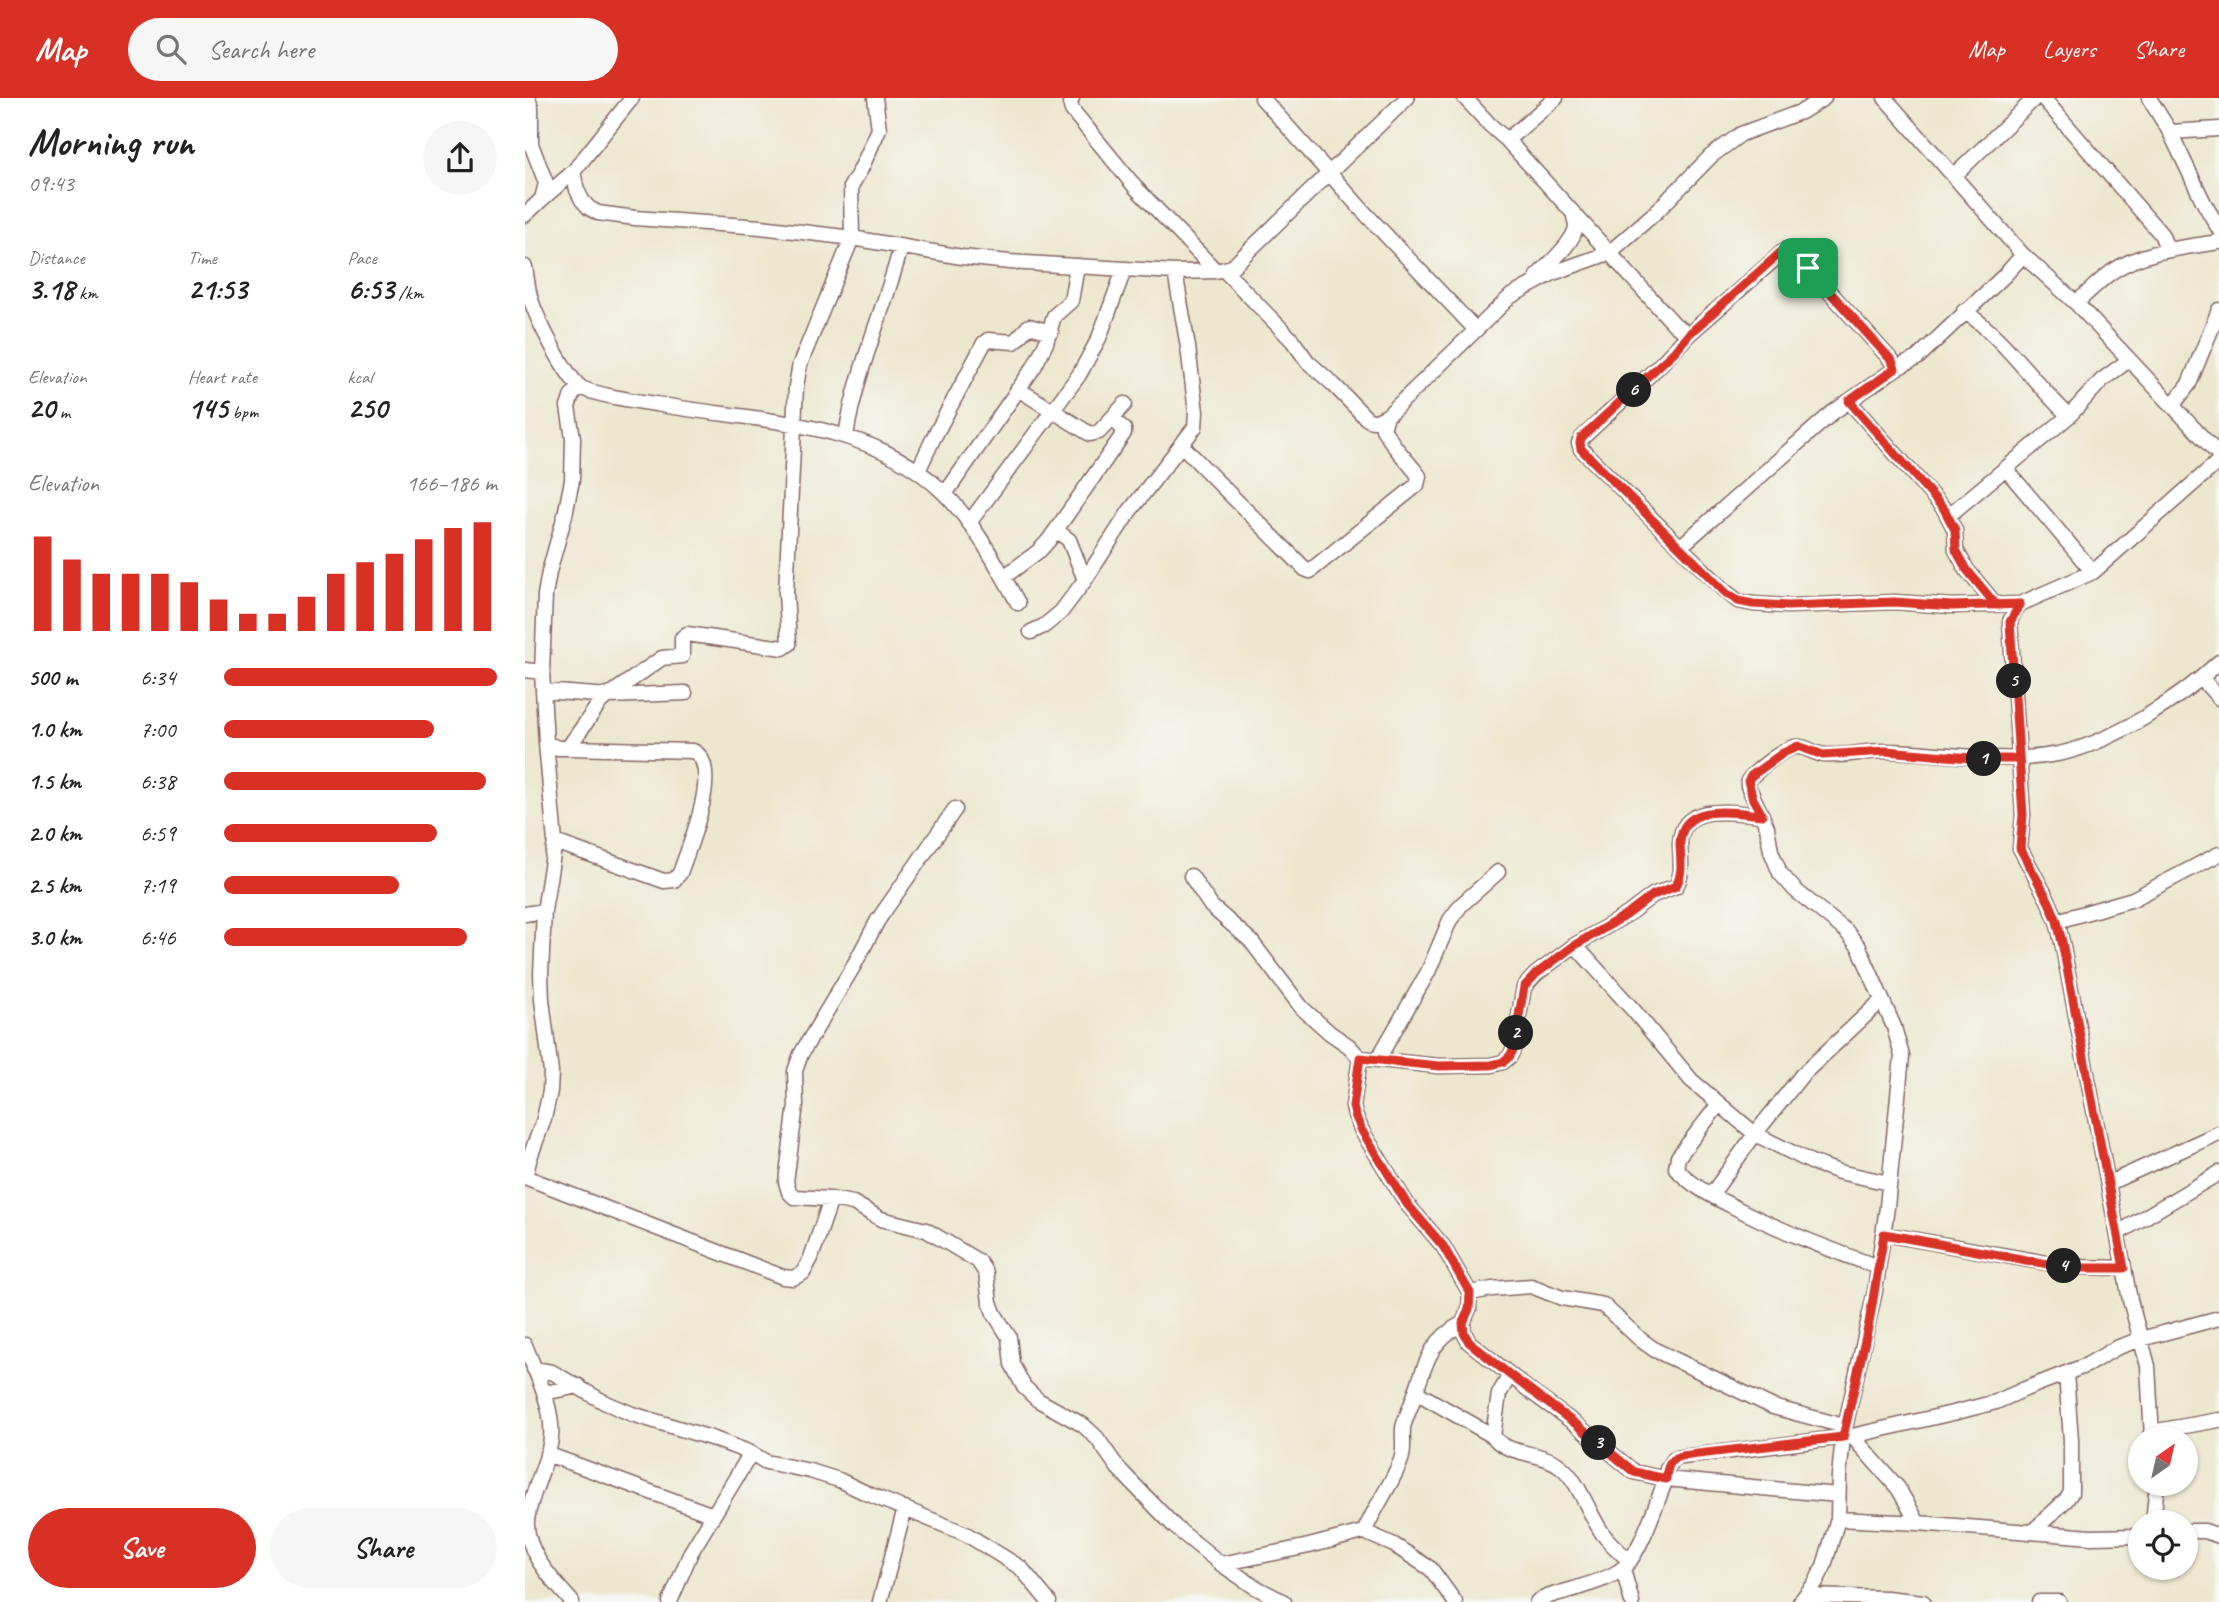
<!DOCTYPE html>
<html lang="en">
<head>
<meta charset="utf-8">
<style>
  :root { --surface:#fff; --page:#f6f6f6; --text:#222; --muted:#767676; --accent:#d93025 }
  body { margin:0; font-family:Caveat,sans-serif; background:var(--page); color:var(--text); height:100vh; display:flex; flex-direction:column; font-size:26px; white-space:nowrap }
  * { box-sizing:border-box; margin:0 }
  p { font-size:23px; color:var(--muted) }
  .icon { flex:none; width:38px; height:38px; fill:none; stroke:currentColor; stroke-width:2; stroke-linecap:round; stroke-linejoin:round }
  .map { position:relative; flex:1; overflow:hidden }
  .details { display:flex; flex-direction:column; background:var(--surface); width:525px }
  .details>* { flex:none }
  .needle { width:46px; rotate:34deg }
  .tools { position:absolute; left:1603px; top:1328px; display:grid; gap:14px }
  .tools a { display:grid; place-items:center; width:70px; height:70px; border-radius:50%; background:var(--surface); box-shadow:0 2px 5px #0004; font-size:35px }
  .pin { position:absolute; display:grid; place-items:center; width:60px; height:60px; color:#fff; margin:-30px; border-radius:14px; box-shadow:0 4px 10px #0006 }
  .km { position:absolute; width:35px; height:35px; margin:-18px; border-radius:50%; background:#222; color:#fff; font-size:19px; line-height:35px; text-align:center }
  .round { display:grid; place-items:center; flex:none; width:74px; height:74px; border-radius:37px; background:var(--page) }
  .summary { display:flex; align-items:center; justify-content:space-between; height:119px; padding:0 28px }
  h1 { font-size:38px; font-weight:700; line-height:52px }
  .figures { display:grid; grid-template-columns:repeat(3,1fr); gap:10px; height:119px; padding:7px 28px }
  .figures div { display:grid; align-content:center }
  .figures b { font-size:30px; font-weight:700 }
  .figures small { font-size:19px; font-weight:400 }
  .figures p { font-size:19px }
  .chart { height:196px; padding:14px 28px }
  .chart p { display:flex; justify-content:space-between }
  .chart svg { width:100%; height:126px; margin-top:7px; stroke:var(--accent); stroke-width:6 }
  .cta { display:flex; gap:14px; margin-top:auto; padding:14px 28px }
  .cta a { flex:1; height:80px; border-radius:42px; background:var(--accent); color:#fff; font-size:28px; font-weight:700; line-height:80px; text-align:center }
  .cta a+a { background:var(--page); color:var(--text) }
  ul { padding:0 28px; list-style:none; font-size:23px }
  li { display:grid; grid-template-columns:112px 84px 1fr; align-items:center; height:52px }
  li i { height:18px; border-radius:9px; background:var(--accent) }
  header { display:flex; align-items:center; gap:42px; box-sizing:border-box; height:98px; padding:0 35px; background:var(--accent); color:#fff }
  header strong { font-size:33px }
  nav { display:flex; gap:38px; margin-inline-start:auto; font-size:24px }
  .search { width:490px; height:63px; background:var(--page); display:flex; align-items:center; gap:18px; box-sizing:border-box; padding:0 24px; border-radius:38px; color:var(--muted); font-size:26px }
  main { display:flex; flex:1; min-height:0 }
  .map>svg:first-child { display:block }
</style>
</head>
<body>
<header>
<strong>Map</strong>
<div class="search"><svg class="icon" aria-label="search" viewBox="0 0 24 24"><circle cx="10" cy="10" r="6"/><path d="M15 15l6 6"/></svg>Search here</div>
<nav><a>Map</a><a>Layers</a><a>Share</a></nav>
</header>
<main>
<section class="details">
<div class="summary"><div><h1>Morning run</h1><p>09:43</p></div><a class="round"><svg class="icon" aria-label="share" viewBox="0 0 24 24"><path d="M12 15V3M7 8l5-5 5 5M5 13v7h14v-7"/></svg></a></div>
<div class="figures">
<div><p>Distance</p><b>3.18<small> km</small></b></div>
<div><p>Time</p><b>21:53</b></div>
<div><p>Pace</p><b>6:53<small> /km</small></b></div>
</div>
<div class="figures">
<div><p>Elevation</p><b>20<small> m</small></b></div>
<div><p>Heart rate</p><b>145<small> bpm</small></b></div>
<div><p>kcal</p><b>250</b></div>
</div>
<div class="chart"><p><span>Elevation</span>166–186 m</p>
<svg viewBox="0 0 160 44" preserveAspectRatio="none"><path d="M5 44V11M15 44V19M25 44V24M35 44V24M45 44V24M55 44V27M65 44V33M75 44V38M85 44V38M95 44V32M105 44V24M115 44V20M125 44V17M135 44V12M145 44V8M155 44V6"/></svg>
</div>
<ul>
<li><b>500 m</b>6:34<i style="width:100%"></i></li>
<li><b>1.0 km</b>7:00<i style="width:77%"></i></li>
<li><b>1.5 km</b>6:38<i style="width:96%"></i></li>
<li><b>2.0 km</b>6:59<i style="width:78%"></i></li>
<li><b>2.5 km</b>7:19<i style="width:64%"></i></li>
<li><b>3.0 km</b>6:46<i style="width:89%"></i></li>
</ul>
<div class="cta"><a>Save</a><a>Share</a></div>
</section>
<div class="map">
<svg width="1694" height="1504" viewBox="0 0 1694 1504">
  <rect width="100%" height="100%" fill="#f6f6f2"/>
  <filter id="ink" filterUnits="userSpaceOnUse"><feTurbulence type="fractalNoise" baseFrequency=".0143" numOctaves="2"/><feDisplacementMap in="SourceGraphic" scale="14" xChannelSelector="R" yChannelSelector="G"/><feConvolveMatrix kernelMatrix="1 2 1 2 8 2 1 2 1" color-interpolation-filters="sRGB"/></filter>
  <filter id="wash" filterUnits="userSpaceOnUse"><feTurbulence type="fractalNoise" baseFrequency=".00686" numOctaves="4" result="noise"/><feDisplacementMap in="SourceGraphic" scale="28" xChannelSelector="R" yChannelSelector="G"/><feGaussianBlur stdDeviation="1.57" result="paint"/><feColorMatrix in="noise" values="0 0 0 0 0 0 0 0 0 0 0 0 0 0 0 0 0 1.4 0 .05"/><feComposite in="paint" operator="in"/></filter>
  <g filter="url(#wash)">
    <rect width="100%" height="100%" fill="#ede7cf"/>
  </g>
  <g filter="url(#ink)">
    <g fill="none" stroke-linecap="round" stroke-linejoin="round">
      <g stroke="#836564" stroke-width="17">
        <path id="minor" d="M547 0 545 5 547 12 611 90 691 173
          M737 0 838 113 951 232
          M940 0 965 27 982 42 1150 227 1164 236
          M1360 0 1498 157 1551 205 1694 357
          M1518 0 1636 136 1643 152
          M1624 0 1645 34 1679 105 1694 131
          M1645 34 1694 31
          M982 42 1031 0
          M48 74 52 92 57 102 64 110 73 115 110 120 236 129 327 140 437 159 484 164 650 174 691 173 707 169 882 0
          M1429 78 1510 0
          M17 101 48 74 107 0
          M0 117 17 101 21 85 6 46V9L3 0
          M0 169C2 181 3 194 7 205 14 225 39 274 54 288 63 296 116 304 131 306 229 324 343 320 419 395 450 426 472 467 493 505
          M699 172 767 242 783 264 809 287 841 320C849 326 853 322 862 318L986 198 1028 175 1084 155 1132 113 1186 58 1216 36 1278 13 1299 0
          M1012 178C1023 167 1050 144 1051 128 1051 125 1049 121 1049 117
          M1551 205C1563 195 1575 182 1588 173 1619 152 1658 150 1694 144
          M1439 213C1481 241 1507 284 1544 318
          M1370 271 1367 263 1283 170 1266 152H1260L1164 236 1135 267 1057 340 1054 345 1056 351 1201 494 1213 503 1228 506 1263 508 1369 504 1427 508 1495 506 1568 474 1694 363
          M493 291 565 336 574 334 600 306
          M1324 303 1419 411 1430 432 1431 452 1436 461 1442 472 1471 507
          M1648 307 1664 286 1694 212
          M321 338C331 273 359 213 376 149
          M656 346C696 389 739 429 780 471L785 473 892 387 894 378 891 374 870 349 858 331 862 318
          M1481 371 1568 474
          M393 373 408 341 459 245 463 242 489 244 504 228 526 234
          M420 396 509 269 521 245 529 218 546 203 552 168
          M1423 418 1544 318 1577 282 1604 262
          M444 425 554 277 574 240 599 172
          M531 432 544 442 560 482
          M1155 449 1307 315 1370 271 1392 260 1480 177 1498 157
          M479 479 515 452 524 442 599 335V331L587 321
          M1495 506 1489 514 1485 524 1498 717 1495 750 1524 804 1532 823 1537 844 1605 1202 1623 1268 1627 1340
          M506 534 519 528 536 514 560 482 604 414 670 329 671 314 663 249 650 174
          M0 572 17 574
          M1677 581 1694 600
          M18 593 84 598 160 595
          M21 645 33 650H43L76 603 137 560 157 558V540L162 536 258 550 264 546 261 495 271 288 275 266 327 140 326 88 336 71 354 31 350 0
          M430 711 353 822 328 869 276 956 270 973 271 1007 261 1084 264 1094 269 1099 306 1101 328 1105 356 1121 401 1132 453 1163 461 1175 465 1204 469 1215 484 1239 487 1266 499 1289 513 1302 558 1327 572 1340 593 1370 650 1429 696 1466 730 1489 759 1504
          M30 744 139 783 149 782 155 775C163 751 199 668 168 653L43 650
          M666 778 686 808 726 843 777 910 805 935 824 948 835 960 828 1008 830 1017 837 1033 882 1106 918 1148 945 1195 944 1211 938 1225 939 1235 944 1244 1009 1296 1052 1327 1109 1374 1141 1381 1313 1397
          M0 816 19 813
          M1532 823 1608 801 1694 756
          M1050 847 1110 914 1166 982 1230 1036 1286 1064 1314 1074 1364 1085
          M835 960 914 968 966 967 978 964 985 958 988 952 999 889 1011 876 1050 847 1103 816 1128 797 1151 788C1159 775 1155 760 1155 745 1157 703 1210 715 1237 717
          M853 961 903 874 925 822 936 807 973 774
          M1194 1006 1153 1059 1151 1070C1166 1088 1189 1099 1209 1109 1256 1133 1304 1151 1353 1169
          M0 1079 5 1059 19 1021 25 993 26 974 17 902 16 875 19 813 30 744 21 645 17 574 20 497 24 474 40 417 47 382 48 340 43 309 47 297 55 289
          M0 1079 258 1179 268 1180 278 1175 286 1160 306 1101
          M1584 1085 1694 1035
          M1186 1097 1230 1036 1277 977 1357 902
          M1593 1135 1694 1075
          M1359 1136 1545 1169 1599 1170
          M945 1195 967 1191 1006 1188 1037 1200 1078 1207 1116 1242 1130 1252 1153 1263 1248 1309 1319 1328
          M0 1247C11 1276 29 1309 26 1340 25 1354 18 1368 14 1381 9 1394 4 1408 2 1422 0 1455 28 1482 47 1504
          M9 1271 27 1274 79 1304 107 1316 189 1341 226 1355 241 1364 285 1373 314 1382 341 1395 441 1436 496 1470 524 1504
          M985 1277 974 1296 968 1338C981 1358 1017 1353 1035 1368 1054 1382 1064 1417 1078 1436 1085 1446 1096 1455 1105 1463
          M891 1294 968 1338
          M19 1295 54 1288
          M1626 1334 1694 1322
          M1327 1338 1373 1390 1393 1425
          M22 1356 188 1417
          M1313 1421 1393 1425 1566 1439 1615 1438
          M1628 1424 1632 1386
          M1661 1433H1680L1694 1438
          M1507 1434 1541 1402 1546 1395V1342L1541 1275
          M696 1466 784 1448 842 1433
          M1098 1471 1107 1504
          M1281 1498 1361 1500 1398 1504
          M145 1504 166 1454 226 1355
          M355 1504 380 1410
          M930 1504 906 1471 869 1447 844 1436 841 1430C851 1407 867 1386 876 1362 880 1351 877 1342 878 1330 880 1320 886 1309 889 1299 901 1265 904 1243 938 1225
          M1012 1504C1025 1495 1043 1494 1058 1488 1071 1484 1088 1479 1098 1470 1115 1457 1132 1403 1141 1381L1142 1371 1150 1360 1327 1338 1432 1314 1471 1304 1500 1291 1562 1267 1591 1250 1616 1241 1694 1220
          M1275 1504 1291 1484 1299 1468 1313 1421 1314 1378 1318 1339 1350 1193 1362 1109 1377 958 1369 929 1334 849 1321 833 1270 792 1255 775 1246 753 1242 729 1223 688V683C1229 674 1258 651 1269 649 1280 647 1289 656 1299 657 1320 659 1342 652 1363 653 1421 654 1476 667 1533 656 1587 645 1655 601 1694 564
          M1514 1504H1534"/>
      </g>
      <use href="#minor" stroke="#fff" stroke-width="14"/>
    </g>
  </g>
  <g fill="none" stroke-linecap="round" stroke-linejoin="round" filter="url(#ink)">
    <g stroke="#fff" stroke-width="14">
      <path id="route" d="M1283 170 1367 263 1370 271 1324 303 1419 411 1430 432 1431 452 1436 461 1442 472 1471 507 1495 506 1485 524 1494 661H1458L1361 653 1298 657 1273 648 1258 655 1226 678 1223 683 1228 701 1237 717C1210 715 1157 703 1155 745 1155 760 1159 774 1151 788L1128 797 1103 816 1050 847 1011 876 999 889 988 952 985 958 978 964 966 967 914 968 835 960 828 1008 830 1017 837 1033 882 1106 918 1148 945 1195 944 1211 938 1225 939 1235 944 1244 985 1277 1052 1327 1109 1374 1141 1381C1142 1370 1144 1361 1156 1358L1318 1339 1344 1225 1359 1136 1545 1170H1599L1537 844 1532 823 1524 804 1495 750 1498 717 1485 524 1495 506 1427 508 1369 504 1263 508 1228 506 1213 503 1201 495 1056 351 1055 345 1056 340 1149 254 1164 236 1255 155C1267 147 1275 162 1283 170"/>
    </g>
    <use href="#route" stroke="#d93025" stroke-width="9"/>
  </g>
</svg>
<div class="tools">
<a><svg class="needle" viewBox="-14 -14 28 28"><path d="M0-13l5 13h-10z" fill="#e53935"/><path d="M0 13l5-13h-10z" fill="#767676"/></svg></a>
<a><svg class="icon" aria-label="locate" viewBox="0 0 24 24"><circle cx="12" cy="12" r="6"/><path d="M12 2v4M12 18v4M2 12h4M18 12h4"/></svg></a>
</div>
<div class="pin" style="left:1283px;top:170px;background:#1e9e55"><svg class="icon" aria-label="arrive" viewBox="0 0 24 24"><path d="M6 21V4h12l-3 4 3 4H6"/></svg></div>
<b class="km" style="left:1459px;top:661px">1</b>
<b class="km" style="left:991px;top:935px">2</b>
<b class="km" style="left:1074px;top:1345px">3</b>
<b class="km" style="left:1539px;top:1168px">4</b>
<b class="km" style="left:1489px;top:583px">5</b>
<b class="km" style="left:1109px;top:292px">6</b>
</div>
</main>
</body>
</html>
